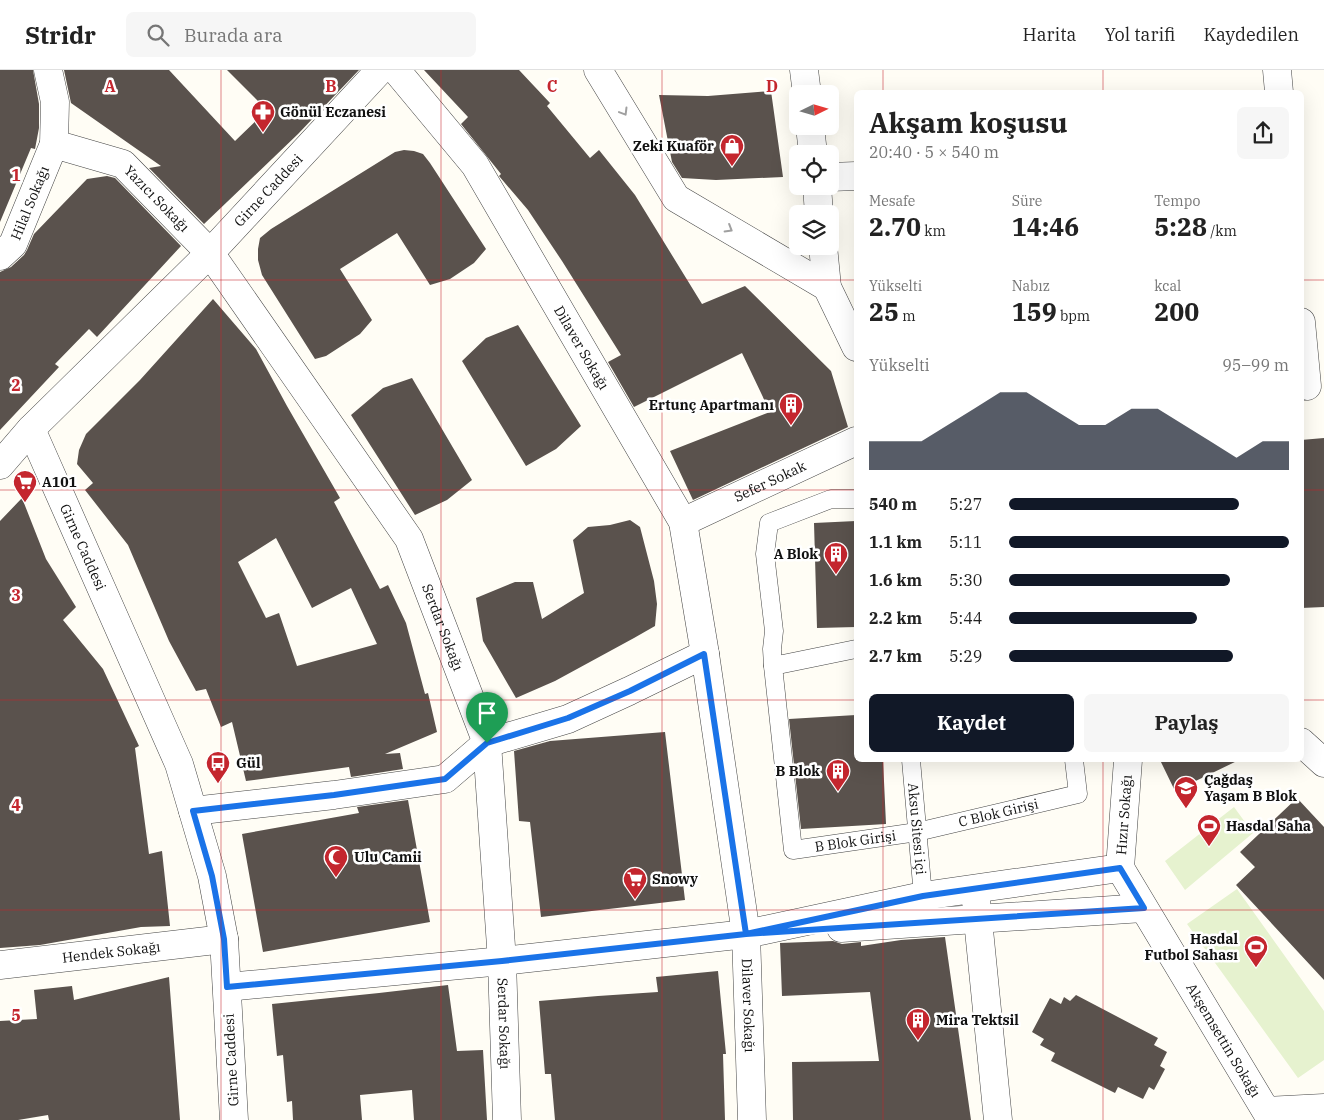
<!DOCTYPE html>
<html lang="tr">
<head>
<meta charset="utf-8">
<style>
  :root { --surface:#fff; --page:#f6f6f6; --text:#222; --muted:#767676; --line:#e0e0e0; --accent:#111827 }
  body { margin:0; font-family:"IBM Plex Serif",serif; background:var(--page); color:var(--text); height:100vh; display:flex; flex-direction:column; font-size:19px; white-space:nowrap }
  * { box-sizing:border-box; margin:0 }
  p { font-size:16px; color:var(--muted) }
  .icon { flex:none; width:28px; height:28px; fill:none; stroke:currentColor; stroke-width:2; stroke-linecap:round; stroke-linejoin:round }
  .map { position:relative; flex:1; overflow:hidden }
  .panel { position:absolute; left:854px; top:20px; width:450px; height:672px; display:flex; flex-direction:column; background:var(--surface); border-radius:8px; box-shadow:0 5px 20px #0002 }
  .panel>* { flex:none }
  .needle { width:32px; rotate:85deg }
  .buttons { position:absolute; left:789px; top:15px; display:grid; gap:10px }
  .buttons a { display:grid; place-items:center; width:50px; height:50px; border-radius:8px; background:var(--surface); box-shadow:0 5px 20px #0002; font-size:25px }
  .pin { position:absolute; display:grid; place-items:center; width:42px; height:42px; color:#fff; margin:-51px -21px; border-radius:50% 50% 50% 0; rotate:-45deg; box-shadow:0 0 5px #0007 }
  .pin .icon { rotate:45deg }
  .round { display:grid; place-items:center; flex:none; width:52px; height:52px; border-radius:8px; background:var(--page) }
  .headline { display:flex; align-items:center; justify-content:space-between; height:85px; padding:0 15px }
  h1 { font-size:28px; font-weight:700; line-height:38px }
  .figures { display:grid; grid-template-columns:repeat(3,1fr); gap:8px; height:85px; padding:5px 15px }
  .figures div { display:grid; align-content:center }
  .figures b { font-size:25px; font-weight:700 }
  .figures small { font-size:14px; font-weight:400 }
  .figures p { font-size:14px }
  .chart { height:140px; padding:10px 15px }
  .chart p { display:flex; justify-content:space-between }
  .chart svg { width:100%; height:90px; margin-top:5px; fill:var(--accent); opacity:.7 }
  .cta { display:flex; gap:10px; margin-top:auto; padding:10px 15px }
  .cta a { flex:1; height:58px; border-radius:8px; background:var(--accent); color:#fff; font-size:20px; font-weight:700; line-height:58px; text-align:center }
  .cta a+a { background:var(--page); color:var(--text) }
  ul { padding:0 15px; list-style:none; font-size:16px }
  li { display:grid; grid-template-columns:80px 60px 1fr; align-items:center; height:38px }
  li i { height:12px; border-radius:6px; background:var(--accent) }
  header { display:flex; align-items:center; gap:30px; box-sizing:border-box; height:70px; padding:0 25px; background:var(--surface); border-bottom:1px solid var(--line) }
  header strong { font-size:24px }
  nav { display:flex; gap:28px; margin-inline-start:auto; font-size:18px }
  .search { width:350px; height:45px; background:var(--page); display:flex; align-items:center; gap:12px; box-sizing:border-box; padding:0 18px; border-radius:8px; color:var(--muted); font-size:19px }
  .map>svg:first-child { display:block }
</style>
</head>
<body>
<header>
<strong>Stridr</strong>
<div class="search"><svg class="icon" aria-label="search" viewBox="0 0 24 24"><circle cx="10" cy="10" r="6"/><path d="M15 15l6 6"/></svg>Burada ara</div>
<nav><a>Harita</a><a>Yol tarifi</a><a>Kaydedilen</a></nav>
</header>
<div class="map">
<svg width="1324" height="1050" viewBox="0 0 1324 1050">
  <rect width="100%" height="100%" fill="#fffdf5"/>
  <path fill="#e6f2cf" d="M1234 737 1253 763 1185 820 1165 791Z
    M1237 819 1324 941V990L1298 1008 1187 854Z"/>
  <path fill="#5a524d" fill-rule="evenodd" d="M0 0H33L39 34V58L35 79 31 78 0 152Z
    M64 0H169L235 71 267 40 227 0H359L298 64 204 154 149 98 161 96 71 33Z
    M424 0H519L550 33 547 36 590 88 599 80 635 125 702 234 745 216 831 301 848 357 693 430 670 381 770 342 742 283 634 337 608 292 621 285 562 191 528 140 499 106 501 104 461 54 468 47Z
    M771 21 783 107 716 110 682 108 672 92 659 25 708 26Z
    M404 80 414 81 423 84 430 93 486 179 474 193 450 209 430 215 397 163 340 199 372 250 360 264 326 286 315 289 262 205 258 190V179L260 168 271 159 395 82Z
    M107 106 115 108 181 176 97 267 89 259 55 294 59 297 0 360V202L11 197 24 185 27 180 34 164 87 109Z
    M213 229 256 279 287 336 340 428 334 432 380 519 388 515 406 553 425 624 428 623 437 662 385 684 400 683 403 699 351 707 349 697 246 711 232 652 221 657 206 619 196 621 169 571 128 475 85 420 93 413 77 394 79 380 86 364 140 310ZM276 468 312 538 351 518 377 574 297 596 279 543 266 548 238 492Z
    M518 255 581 356 556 379 526 396 462 291 486 268Z
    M412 308 472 410 447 430 415 445 351 345 383 318Z
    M1324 368V537L1301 538V370Z
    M22 428 46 489 76 537 63 550 103 599 139 676 135 678 149 784 162 781 170 856 141 857 40 875 0 878V451Z
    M630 450 640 457 654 511 657 534 655 556 634 568 555 611 516 628 483 571 476 528 515 512H533L542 549 584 523 573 470 588 457 610 455Z
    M856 451V557L817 558 814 453Z
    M856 645V690H883L886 754 801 759 789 649Z
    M665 662 685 830 541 847 530 752 519 751 514 681 550 671Z
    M1160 690H1239L1175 721Z
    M1297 728 1324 757V910L1236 815 1255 797 1240 782Z
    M408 730 430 852 263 882 242 764 359 743 357 737Z
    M945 867 971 1050H793L792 992 879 991 870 922 782 926 780 873 833 871 842 874 861 872V876L901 870Z
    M718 901 726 984H723L725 1050H555L551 1004H545L539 931 598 926 658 922 656 907Z
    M169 907 180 1050H49L48 1045 18 1050H0V951L37 949 34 920 72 916 74 930Z
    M448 915 457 981 483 980 487 1050H414L412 1020 360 1025 362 1050H293L292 1031 287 1032 283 985 277 986 272 934 379 923Z
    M1076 925 1158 968 1154 975 1167 982 1160 996 1165 999 1154 1020 1149 1017 1143 1029 1118 1017 1115 1023 1051 991 1055 983 1040 975 1044 969 1032 962 1050 928 1061 934 1064 927 1070 931Z"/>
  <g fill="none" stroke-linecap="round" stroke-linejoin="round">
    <g stroke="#444" stroke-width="19">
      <g id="service">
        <path d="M856 429H831L769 453 765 484 774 561 772 579 773 596 856 579"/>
        <path id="s1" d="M773 596 793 780 917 762 1078 724 1074 690"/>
        <path id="s2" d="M911 690 923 826"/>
      </g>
    </g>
    <g stroke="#444" stroke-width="29">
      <g id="minor">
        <path id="s3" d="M48 0 55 32 54 74 123 94 210 183 409 469 487 673 502 891 507 1050"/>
        <path id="s4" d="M396 0 475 95 683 452 705 584 746 864 752 1050"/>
        <path d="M598 0 676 128 827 217"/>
        <path d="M804 0 807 24"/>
        <path d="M1277 0 1279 22"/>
        <path d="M810 56 813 84"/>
        <path d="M830 107 856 106"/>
        <path d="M817 116 819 144"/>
        <path d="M823 176 827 217 856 277"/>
        <path id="s5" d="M0 186 13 174 54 74"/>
        <path d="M1301 252 1307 316"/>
        <path d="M0 395 31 359"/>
        <path id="s6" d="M683 452 856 371"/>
        <path d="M1301 672 1324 693"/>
        <path d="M193 741 334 725 445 709 487 673 568 649 629 621 705 584"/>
        <path id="s7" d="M1120 798 1266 1041 1324 1038"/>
        <path d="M976 830 998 1050"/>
        <path d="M841 858 1143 838"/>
        <path id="s8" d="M0 895 224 869"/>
        <path id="s9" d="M227 917 502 891 746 864 923 826 1120 798 1128 690"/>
      </g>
    </g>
    <g stroke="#444" stroke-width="29">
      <g id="tertiary">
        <path id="s10" d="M234 1050 224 869 212 806 179 694 31 359 210 183 380 0"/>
      </g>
    </g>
    <use href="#service" stroke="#fff" stroke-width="18"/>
    <use href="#minor" stroke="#fff" stroke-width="28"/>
    <use href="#tertiary" stroke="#fff" stroke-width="28"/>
  </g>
  <defs><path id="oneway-chevron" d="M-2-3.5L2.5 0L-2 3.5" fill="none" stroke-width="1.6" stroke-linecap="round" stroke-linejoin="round" transform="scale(1.25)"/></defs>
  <g stroke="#a0a0a0">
    <use href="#oneway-chevron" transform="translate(624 42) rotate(59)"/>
    <use href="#oneway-chevron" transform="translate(729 159) rotate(31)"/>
  </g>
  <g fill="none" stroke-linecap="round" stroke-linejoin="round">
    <g stroke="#fff" stroke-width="10">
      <path id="route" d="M487 673 445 709 334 725 193 741 212 806 224 869 227 917 502 891 746 864 1144 838 1120 798 923 826 746 864 704 584 630 621 568 648 487 673"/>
    </g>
    <use href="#route" stroke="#1a73e8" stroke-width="6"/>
  </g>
  <path fill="none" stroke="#c4262e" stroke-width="1" stroke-opacity="0.55" d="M221 0V1050M441 0V1050M662 0V1050M883 0V22M1103 0V22M0 210H856M1301 210H1324M0 420H856M1301 420H1324M0 630H856M1301 630H1324M883 690V1050M1103 690V1050M0 840H1324"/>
  <defs>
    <g id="pharmacy-pin" transform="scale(1.25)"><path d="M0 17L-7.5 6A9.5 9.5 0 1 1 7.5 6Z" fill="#c4262e" stroke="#fff"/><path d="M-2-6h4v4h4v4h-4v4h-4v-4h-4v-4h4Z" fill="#fff"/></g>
    <g id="shop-pin" transform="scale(1.25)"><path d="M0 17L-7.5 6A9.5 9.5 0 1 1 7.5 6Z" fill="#c4262e" stroke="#fff"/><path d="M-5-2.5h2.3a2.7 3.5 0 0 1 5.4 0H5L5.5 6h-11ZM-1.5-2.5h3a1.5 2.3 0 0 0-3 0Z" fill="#fff"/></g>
    <g id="building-pin" transform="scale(1.25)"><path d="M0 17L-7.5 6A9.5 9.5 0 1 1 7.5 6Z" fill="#c4262e" stroke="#fff"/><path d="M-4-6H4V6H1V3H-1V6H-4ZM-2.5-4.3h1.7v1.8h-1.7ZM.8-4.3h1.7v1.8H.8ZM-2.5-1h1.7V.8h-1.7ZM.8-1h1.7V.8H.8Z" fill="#fff"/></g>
    <g id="supermarket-pin" transform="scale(1.25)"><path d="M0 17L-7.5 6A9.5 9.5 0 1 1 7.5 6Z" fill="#c4262e" stroke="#fff"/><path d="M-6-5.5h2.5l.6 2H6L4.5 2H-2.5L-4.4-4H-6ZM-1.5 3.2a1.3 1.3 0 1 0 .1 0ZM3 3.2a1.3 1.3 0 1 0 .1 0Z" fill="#fff"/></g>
    <g id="bus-pin" transform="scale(1.25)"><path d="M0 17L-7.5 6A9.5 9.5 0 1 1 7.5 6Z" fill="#c4262e" stroke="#fff"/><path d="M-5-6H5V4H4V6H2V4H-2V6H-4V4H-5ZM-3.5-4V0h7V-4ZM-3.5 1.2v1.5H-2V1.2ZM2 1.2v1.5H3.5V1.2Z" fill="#fff"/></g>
    <g id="school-pin" transform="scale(1.25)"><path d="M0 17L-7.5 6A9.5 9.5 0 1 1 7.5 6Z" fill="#c4262e" stroke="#fff"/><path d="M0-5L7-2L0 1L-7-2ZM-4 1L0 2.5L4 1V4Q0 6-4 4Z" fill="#fff"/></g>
    <g id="stadium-pin" transform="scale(1.25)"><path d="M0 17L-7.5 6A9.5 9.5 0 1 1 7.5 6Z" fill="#c4262e" stroke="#fff"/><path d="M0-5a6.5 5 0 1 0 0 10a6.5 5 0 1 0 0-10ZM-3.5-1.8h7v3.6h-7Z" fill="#fff"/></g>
    <g id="mosque-pin" transform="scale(1.25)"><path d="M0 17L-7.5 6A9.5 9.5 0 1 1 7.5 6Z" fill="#c4262e" stroke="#fff"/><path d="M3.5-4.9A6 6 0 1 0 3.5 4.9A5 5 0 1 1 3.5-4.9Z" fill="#fff"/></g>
  </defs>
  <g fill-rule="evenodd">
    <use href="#pharmacy-pin" x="263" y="42"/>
    <use href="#shop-pin" x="732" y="76"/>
    <use href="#building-pin" x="791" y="335"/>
    <use href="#supermarket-pin" x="25" y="412"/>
    <use href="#building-pin" x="836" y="484"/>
    <use href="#bus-pin" x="218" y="693"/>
    <use href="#building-pin" x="838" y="701"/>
    <use href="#school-pin" x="1186" y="718"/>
    <use href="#stadium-pin" x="1209" y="756"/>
    <use href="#mosque-pin" x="336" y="787"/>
    <use href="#supermarket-pin" x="635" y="809"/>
    <use href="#stadium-pin" x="1256" y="877"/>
    <use href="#building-pin" x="918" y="950"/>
  </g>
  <g text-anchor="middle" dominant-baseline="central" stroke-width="5" stroke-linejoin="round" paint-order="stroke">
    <g font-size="14" font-weight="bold" fill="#111" stroke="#fff" text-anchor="start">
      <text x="280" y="42">Gönül Eczanesi</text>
      <text x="714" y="76" text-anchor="end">Zeki Kuaför</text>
      <text x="774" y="335" text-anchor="end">Ertunç Apartmanı</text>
      <text x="42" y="412">A101</text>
      <text x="818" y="484" text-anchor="end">A Blok</text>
      <text x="236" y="693">Gül</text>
      <text x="820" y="701" text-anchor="end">B Blok</text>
      <text x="1204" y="710">Çağdaş<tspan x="1204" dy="16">Yaşam B Blok</tspan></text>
      <text x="1226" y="756">Hasdal Saha</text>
      <text x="354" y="787">Ulu Camii</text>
      <text x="652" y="809">Snowy</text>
      <text x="1238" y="869" text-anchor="end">Hasdal<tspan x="1238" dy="16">Futbol Sahası</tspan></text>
      <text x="936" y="950">Mira Tektsil</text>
    </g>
    <g font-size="14" fill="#111" stroke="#fff">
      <text stroke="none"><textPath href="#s10" startOffset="1065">Girne Caddesi</textPath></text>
      <text stroke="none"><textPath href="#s3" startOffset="195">Yazıcı Sokağı</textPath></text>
      <text stroke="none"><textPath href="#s5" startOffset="62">Hilal Sokağı</textPath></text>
      <text stroke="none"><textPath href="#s4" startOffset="335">Dilaver Sokağı</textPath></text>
      <text stroke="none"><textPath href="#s6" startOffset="96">Sefer Sokak</textPath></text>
      <text transform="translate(83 477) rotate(66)">Girne Caddesi</text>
      <text stroke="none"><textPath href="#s3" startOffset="714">Serdar Sokağı</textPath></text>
      <text stroke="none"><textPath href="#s1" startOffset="394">C Blok Girişi</textPath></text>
      <text stroke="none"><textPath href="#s9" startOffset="955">Hızır Sokağı</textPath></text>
      <text stroke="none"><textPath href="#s2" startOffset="69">Aksu Sitesi içi</textPath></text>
      <text stroke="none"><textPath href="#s1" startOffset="248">B Blok Girişi</textPath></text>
      <text stroke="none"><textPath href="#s8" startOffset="112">Hendek Sokağı</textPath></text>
      <text stroke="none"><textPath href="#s4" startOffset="1025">Dilaver Sokağı</textPath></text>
      <text stroke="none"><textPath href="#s3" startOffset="1119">Serdar Sokağı</textPath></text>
      <text stroke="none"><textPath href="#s7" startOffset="201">Akşemsettin Sokağı</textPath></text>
      <text transform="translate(231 990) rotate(-93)">Girne Caddesi</text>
    </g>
  </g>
  <g font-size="16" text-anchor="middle" font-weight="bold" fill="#c4262e" stroke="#fff" stroke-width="5" stroke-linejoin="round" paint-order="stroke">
    <text x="110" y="22">A</text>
    <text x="331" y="22">B</text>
    <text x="552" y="22">C</text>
    <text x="772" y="22">D</text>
    <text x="16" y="111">1</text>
    <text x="16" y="321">2</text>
    <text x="16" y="531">3</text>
    <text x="16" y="741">4</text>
    <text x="16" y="951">5</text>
  </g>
</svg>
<div class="buttons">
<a><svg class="needle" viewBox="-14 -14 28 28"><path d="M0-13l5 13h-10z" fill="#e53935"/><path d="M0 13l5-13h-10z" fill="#767676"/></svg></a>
<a><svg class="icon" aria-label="locate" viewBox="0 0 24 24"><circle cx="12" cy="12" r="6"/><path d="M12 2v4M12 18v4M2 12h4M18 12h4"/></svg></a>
<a><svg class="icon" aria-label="layers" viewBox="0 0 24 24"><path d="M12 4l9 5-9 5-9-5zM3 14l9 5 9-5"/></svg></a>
</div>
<div class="pin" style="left:487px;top:673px;background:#1e9e55"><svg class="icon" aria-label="arrive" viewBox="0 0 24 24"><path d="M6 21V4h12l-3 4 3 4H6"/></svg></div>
<section class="panel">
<div class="headline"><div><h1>Akşam koşusu</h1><p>20:40 · 5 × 540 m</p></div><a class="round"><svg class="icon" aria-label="share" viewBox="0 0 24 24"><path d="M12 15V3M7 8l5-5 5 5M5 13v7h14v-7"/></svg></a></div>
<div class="figures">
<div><p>Mesafe</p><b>2.70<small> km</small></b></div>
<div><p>Süre</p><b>14:46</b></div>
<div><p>Tempo</p><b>5:28<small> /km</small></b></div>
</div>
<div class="figures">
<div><p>Yükselti</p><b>25<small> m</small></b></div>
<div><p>Nabız</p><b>159<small> bpm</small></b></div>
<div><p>kcal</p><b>200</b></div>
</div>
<div class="chart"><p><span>Yükselti</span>95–99 m</p>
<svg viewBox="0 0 160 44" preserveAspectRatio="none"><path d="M0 44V30L10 30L20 30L30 22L40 14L50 6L60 6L70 14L80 22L90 22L100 14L110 14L120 22L130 30L140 38L150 30L160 30V44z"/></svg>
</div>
<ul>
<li><b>540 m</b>5:27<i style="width:82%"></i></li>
<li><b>1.1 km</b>5:11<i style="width:100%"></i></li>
<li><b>1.6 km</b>5:30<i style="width:79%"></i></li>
<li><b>2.2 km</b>5:44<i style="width:67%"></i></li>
<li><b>2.7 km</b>5:29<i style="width:80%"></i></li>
</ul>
<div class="cta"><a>Kaydet</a><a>Paylaş</a></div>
</section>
</div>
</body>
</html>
